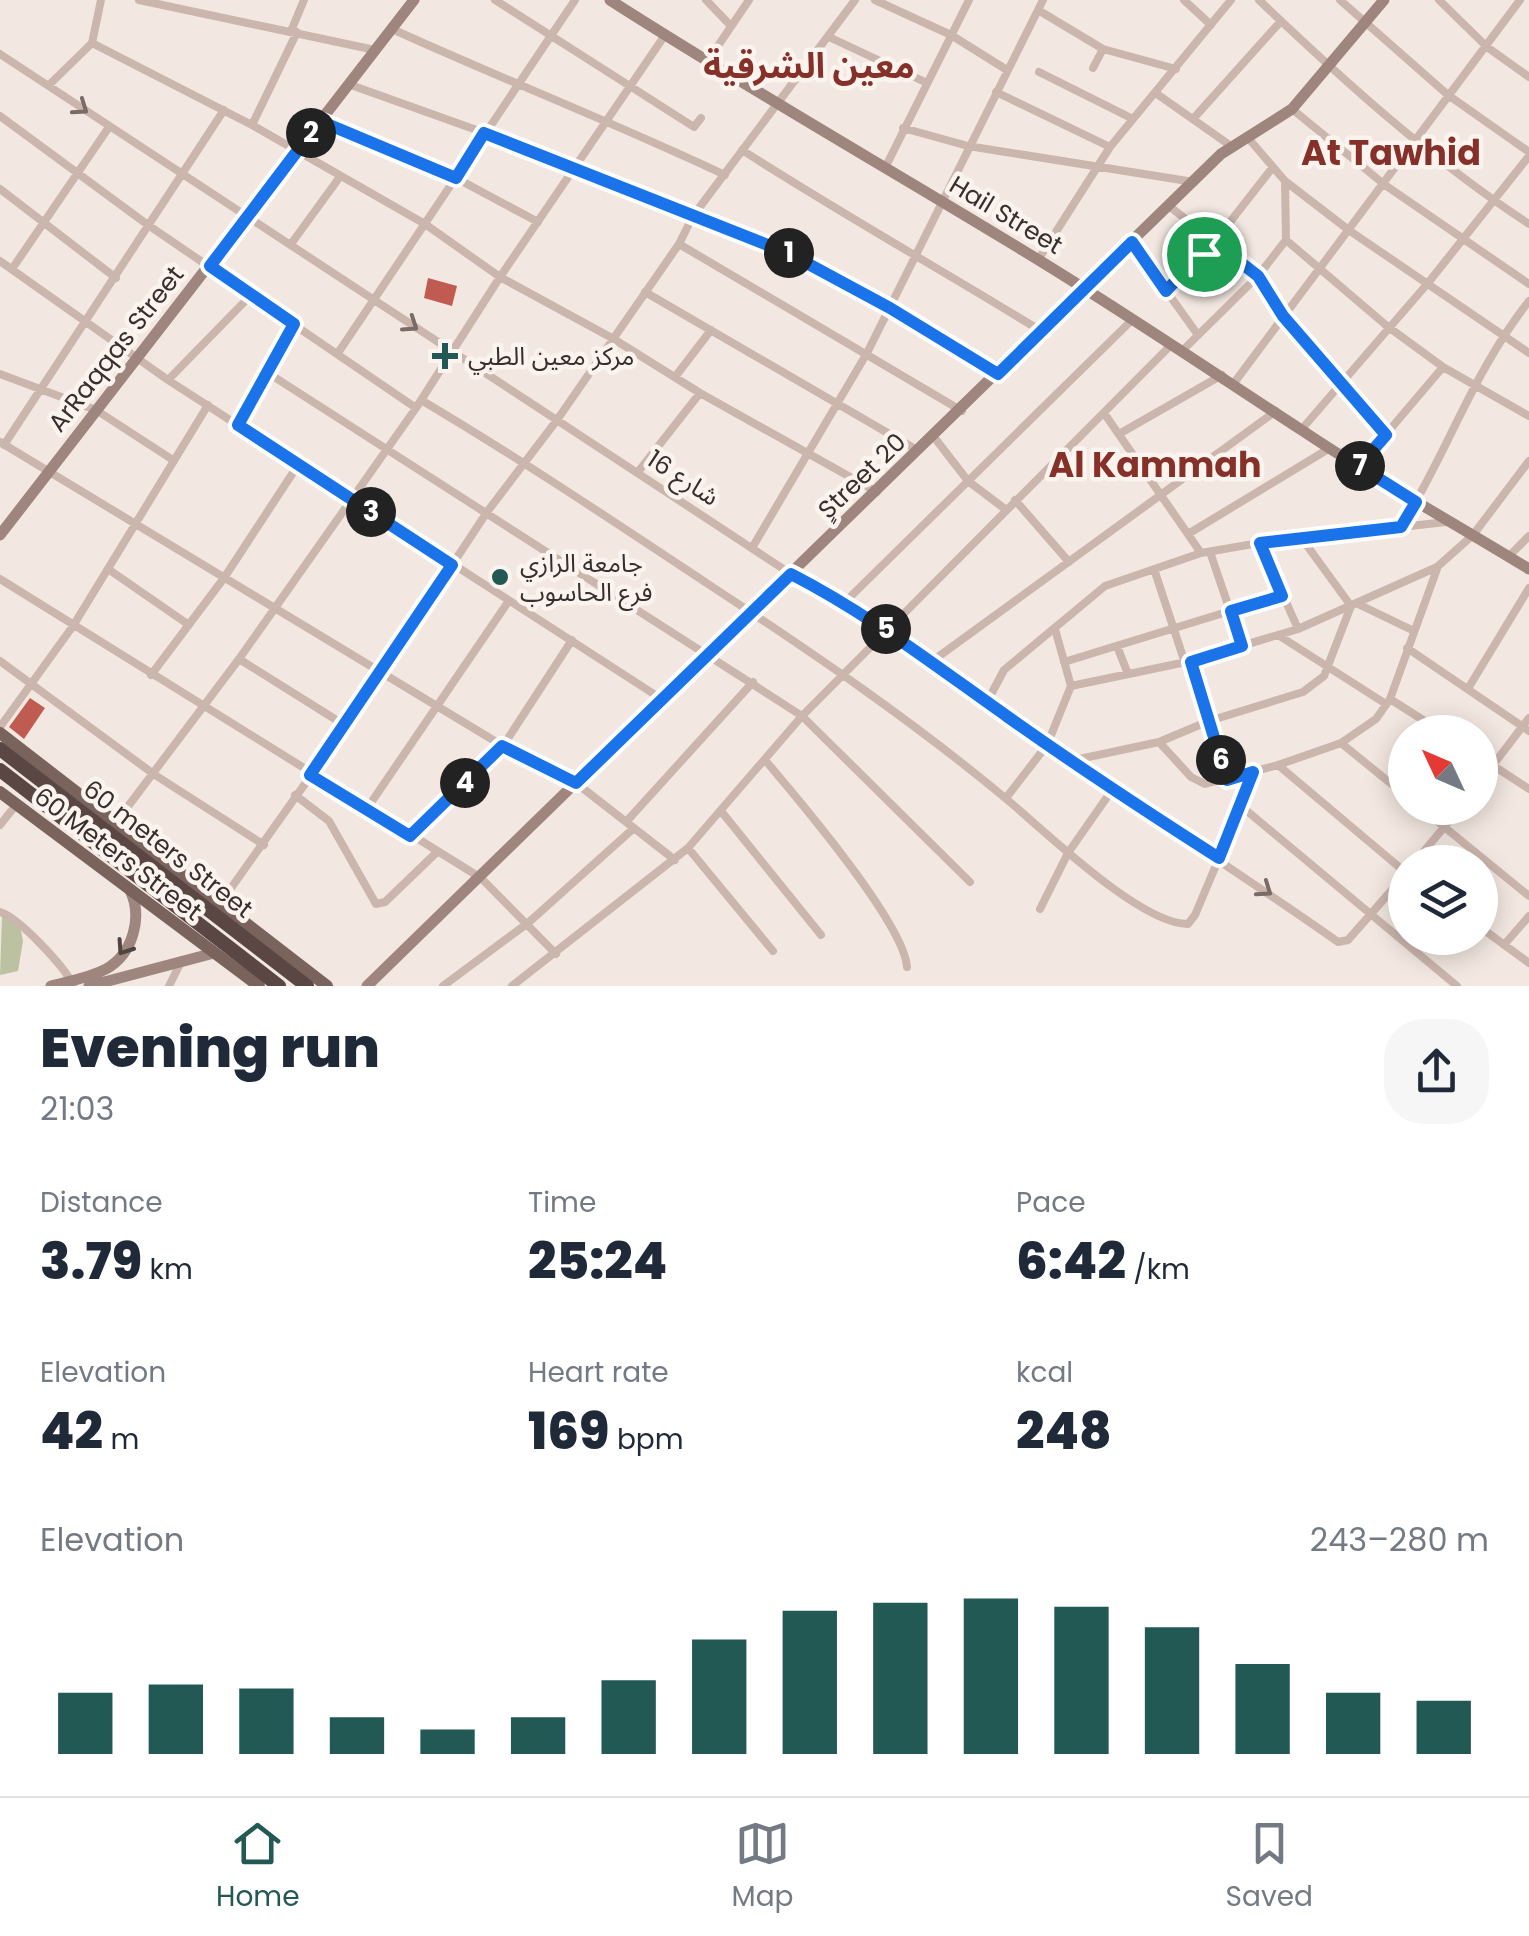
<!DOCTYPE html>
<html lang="en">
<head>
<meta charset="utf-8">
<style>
  :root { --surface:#fff; --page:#f6f6f7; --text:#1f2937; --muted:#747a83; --line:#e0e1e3; --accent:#225955 }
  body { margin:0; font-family:Poppins,"Noto Sans Arabic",sans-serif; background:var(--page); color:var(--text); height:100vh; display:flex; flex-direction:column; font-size:38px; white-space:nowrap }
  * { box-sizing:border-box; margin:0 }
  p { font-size:32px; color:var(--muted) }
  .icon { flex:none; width:55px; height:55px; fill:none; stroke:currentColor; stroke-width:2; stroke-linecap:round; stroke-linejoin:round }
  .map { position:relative; height:986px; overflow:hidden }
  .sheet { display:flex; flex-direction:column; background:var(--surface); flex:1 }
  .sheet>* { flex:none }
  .needle { width:65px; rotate:314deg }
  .fabs { position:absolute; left:1388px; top:715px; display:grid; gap:20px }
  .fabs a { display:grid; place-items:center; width:110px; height:110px; border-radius:50%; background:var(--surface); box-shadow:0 5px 25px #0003; font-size:50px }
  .pin { position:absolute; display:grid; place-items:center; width:85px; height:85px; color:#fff; margin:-42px; border:5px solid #fff; border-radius:50%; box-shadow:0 2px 10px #0007 }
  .km { position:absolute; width:50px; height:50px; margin:-25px; border-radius:50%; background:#222; color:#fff; font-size:28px; line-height:50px; text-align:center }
  .round { display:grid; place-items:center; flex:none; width:105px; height:105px; border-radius:40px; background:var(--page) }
  .summary { display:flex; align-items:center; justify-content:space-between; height:170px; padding:0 40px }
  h1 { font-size:55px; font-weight:800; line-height:75px }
  .stats { display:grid; grid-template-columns:repeat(3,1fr); gap:15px; height:170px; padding:10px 40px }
  .stats div { display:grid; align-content:center }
  .stats b { font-size:50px; font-weight:800 }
  .stats small { font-size:28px; font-weight:400 }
  .stats p { font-size:28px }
  .chart { height:280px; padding:20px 40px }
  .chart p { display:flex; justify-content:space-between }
  .chart svg { width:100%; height:180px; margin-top:10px; stroke:var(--accent); stroke-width:6 }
  .menu { display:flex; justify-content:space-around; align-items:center; height:140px; border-top:2px solid var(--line); background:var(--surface); font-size:28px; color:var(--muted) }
  .menu a { display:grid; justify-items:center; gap:5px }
  .menu .active { color:var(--accent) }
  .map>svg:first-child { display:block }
</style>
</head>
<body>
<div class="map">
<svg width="1529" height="986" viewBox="0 0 1529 986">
  <rect width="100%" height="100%" fill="#f3e8e1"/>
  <path fill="#bcc1a1" d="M2 915 20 926 23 941 18 971 0 975Z"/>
  <path fill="#c05b51" d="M428 278 457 286 452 306 424 298Z
    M30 698 45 708 24 739 9 727Z"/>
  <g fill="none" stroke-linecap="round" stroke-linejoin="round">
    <path stroke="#cbb6ad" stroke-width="8" d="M139 0 375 50
      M495 0 694 127 701 118
      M706 0 731 26
      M875 0 951 35 1007 70
      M1184 0 1211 25
      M1259 0C1344 81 1430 159 1529 224
      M1340 0 1448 95 1529 152
      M1439 0 1487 47 1529 77
      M1038 10 1103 49
      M392 29C502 79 615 123 725 175
      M291 31 304 0
      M829 37 925 82
      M92 43 252 125 425 224 500 277 612 338 700 393 877 492
      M0 54 791 574C884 621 964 687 1049 747 1145 813 1243 875 1338 942L1348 940 1405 875
      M707 62 749 0
      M1093 68 1103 49 1176 69
      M1039 72 1133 119
      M348 84 485 133 789 253 891 307 998 375
      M49 85 92 43 101 0
      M996 92 1110 147
      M1157 94 1231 146
      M1292 109 1385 185 1529 284
      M0 116 148 225 416 408
      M1193 119 1281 21
      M320 121 456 178 538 222
      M252 125 297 32
      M903 128 968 146 1194 182
      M1249 139 1285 181 1350 231 1529 353
      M742 150C840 213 942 270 1041 331
      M886 166 969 0
      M0 189 116 278
      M1169 206 1258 276 1283 315 1386 435
      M1286 240 1387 326 1443 367 1529 416
      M1132 243 1198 335
      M291 244 339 178
      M679 244 962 411
      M1038 260 1110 147 1231 0
      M0 261 168 380 660 698
      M12 269 109 127
      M1166 291 1205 254 1273 167
      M645 292 917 450
      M1183 350 1258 276 1286 240 1285 181
      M338 353 575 0
      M268 373 802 716 970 882
      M0 374 96 410 173 460
      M675 377 711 330
      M168 380 252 294
      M1234 383 1520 0
      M421 400C519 458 613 521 708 584 810 651 910 719 1004 797 1043 829 1139 924 1188 924L1195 915 1241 806
      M1104 413 1201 553
      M238 425 294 324
      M1301 430 1428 283 1529 156
      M1119 434 1222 375
      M934 437 968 481 1005 509
      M0 442 503 746 576 783 675 860
      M4 445 224 110
      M1359 466 1443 367
      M638 472 700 393
      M1015 500 1069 562
      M1401 527 1446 522
      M1188 534 1330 448
      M1260 543 1298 629
      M752 548 867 353 1043 0
      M1210 552 1242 646
      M1509 556 1529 536
      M108 569 189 625
      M1154 569 1185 663
      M0 579 481 878 556 954
      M845 602 1132 320
      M1358 604 1412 630
      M1055 629 1071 686
      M1278 635 1386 704
      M1117 646 1128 674
      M1407 648 1529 731
      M239 659 346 726
      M0 661 155 775 264 845
      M1191 661 1227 780
      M931 662 1276 411
      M1064 662 1282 595
      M151 675 224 578 298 465
      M1469 687 1529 588
      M1390 699 1442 732
      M987 702 1004 670 1105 586 1201 553 1300 536 1401 527C1447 453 1474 370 1529 301
      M0 727 73 626 208 405
      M1159 742 1191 777 1205 784 1278 765 1341 743 1376 719 1390 699 1437 569
      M1341 743 1405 795
      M1480 757 1529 789
      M765 760C798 799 904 923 907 967
      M1070 761 1159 742 1209 721 1303 692 1324 676 1351 606 1300 536
      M1278 765 1405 872
      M1253 772 1241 806 1457 986
      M1480 782 1529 718
      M295 795 329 821 376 904 385 902 436 853
      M1006 798 1047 745 1071 686 1191 661 1298 629 1437 567 1473 535 1529 461
      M1421 808 1529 896
      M366 810 508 602
      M721 811 821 935
      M117 821 239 659 416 408 500 277 665 35
      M626 822 753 682
      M0 825 16 805
      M410 837 503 746 572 640
      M688 848 773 951
      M1415 862 1460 808
      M219 905 346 726 487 512 557 420 679 244 693 216 855 0
      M1040 909 1068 853 1112 790
      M0 912C19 917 63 966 73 984
      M1480 927 1529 963
      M1504 945 1529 916
      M169 986 182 960
      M443 986 528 923 634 828
      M512 986 688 848 802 716 1172 344"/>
    <path stroke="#9e857e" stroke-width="11" d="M610 0C750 90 895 172 1037 259 1127 314 1214 373 1303 431 1376 480 1454 523 1529 569
      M0 535 414 0
      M51 986C69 981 89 978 106 969 133 954 143 917 130 890
      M89 986 214 953
      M367 986 1221 154 1292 109 1384 0"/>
    <path stroke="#7a635d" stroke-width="12" d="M0 733 327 986
      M0 792 259 986"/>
    <path stroke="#5a4743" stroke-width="14" d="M0 749 307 986
      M0 770 279 986"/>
  </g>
  <defs><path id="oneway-chevron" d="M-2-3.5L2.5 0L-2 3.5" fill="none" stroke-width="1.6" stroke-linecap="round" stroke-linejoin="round" transform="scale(2.5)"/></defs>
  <g stroke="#7b6b66">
    <use href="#oneway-chevron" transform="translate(81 108) rotate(35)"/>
    <use href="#oneway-chevron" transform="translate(411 325) rotate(34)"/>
    <use href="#oneway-chevron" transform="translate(1265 890) rotate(35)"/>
  </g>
  <use stroke="#524440" href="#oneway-chevron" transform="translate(124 948) rotate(124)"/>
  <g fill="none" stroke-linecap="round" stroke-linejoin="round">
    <g stroke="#fff" stroke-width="20">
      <path id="route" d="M320 121 456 178 484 133 788 253 890 308 998 374 1132 242 1166 291 1213 241 1258 276 1283 316 1386 435 1359 466 1416 502 1401 527 1260 543 1282 596 1231 611 1242 646 1191 662 1227 780 1253 772 1219 858C1147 812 1077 766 1008 717 937 667 869 614 791 574L576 783 502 746 410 836 310 775 452 565 238 425 294 324 210 266Z"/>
    </g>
    <use href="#route" stroke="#1a73e8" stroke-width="12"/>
  </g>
  <g fill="#225955" stroke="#faf3ee" stroke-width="4">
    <path d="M440 341h10v10h10v10h-10v10h-10v-10h-10v-10h10z"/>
    <circle cx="500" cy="577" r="10"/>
  </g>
  <g text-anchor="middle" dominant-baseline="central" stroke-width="9" stroke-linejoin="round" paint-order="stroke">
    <g font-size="25" fill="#392e2b" stroke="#faf3ee">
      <text transform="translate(1006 215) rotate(31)">Hail Street</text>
      <text transform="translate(116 349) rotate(-52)">ArRaqqas Street</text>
      <text transform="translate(862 476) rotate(-44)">ٍStreet 20</text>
      <text transform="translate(683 478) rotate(33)">شارع 16</text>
      <text transform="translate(168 849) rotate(38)">60 meters Street</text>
      <text transform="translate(118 854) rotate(37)">60 Meters Street</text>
    </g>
    <g font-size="25" fill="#392e2b" stroke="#faf3ee" text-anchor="start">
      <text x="468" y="356">مركز معين الطبي</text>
      <text x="520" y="563">جامعة الرازي<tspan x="520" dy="29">فرع الحاسوب</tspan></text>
    </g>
    <g font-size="35" font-weight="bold" fill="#853028" stroke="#faf3ee">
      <text x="809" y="65">معين الشرقية</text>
      <text x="1391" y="152">At Tawhid</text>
      <text x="1155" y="464">Al Kammah</text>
    </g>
  </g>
</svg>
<div class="fabs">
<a><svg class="needle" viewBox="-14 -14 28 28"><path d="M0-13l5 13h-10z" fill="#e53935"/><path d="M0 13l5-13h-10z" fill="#747a83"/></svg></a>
<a><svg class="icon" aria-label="layers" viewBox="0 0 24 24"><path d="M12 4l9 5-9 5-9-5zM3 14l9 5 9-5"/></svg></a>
</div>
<div class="pin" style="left:1204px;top:254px;background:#1e9e55"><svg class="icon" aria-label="arrive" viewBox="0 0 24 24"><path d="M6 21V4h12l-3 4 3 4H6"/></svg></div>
<b class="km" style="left:789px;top:253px">1</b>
<b class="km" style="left:311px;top:133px">2</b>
<b class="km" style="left:371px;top:512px">3</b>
<b class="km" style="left:465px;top:783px">4</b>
<b class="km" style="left:886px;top:629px">5</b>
<b class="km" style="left:1221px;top:760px">6</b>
<b class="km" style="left:1360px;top:466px">7</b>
</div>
<section class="sheet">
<div class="summary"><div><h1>Evening run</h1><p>21:03</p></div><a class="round"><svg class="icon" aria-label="share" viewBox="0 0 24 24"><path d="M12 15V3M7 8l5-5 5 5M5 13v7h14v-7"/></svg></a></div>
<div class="stats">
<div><p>Distance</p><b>3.79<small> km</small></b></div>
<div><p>Time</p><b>25:24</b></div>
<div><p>Pace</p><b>6:42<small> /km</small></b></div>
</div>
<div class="stats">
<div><p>Elevation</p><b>42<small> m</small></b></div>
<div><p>Heart rate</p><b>169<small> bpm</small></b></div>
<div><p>kcal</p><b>248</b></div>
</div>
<div class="chart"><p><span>Elevation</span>243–280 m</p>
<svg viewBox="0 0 160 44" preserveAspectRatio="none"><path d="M5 44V29M15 44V27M25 44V28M35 44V35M45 44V38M55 44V35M65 44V26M75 44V16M85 44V9M95 44V7M105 44V6M115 44V8M125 44V13M135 44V22M145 44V29M155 44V31"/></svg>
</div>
</section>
<nav class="menu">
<a class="active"><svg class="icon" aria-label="home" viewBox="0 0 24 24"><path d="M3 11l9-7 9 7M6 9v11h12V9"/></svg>Home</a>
<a><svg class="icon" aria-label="map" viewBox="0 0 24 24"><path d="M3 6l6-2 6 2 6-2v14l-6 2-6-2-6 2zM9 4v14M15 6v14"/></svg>Map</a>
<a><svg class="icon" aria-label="saved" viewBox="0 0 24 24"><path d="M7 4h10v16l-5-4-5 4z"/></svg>Saved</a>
</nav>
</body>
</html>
